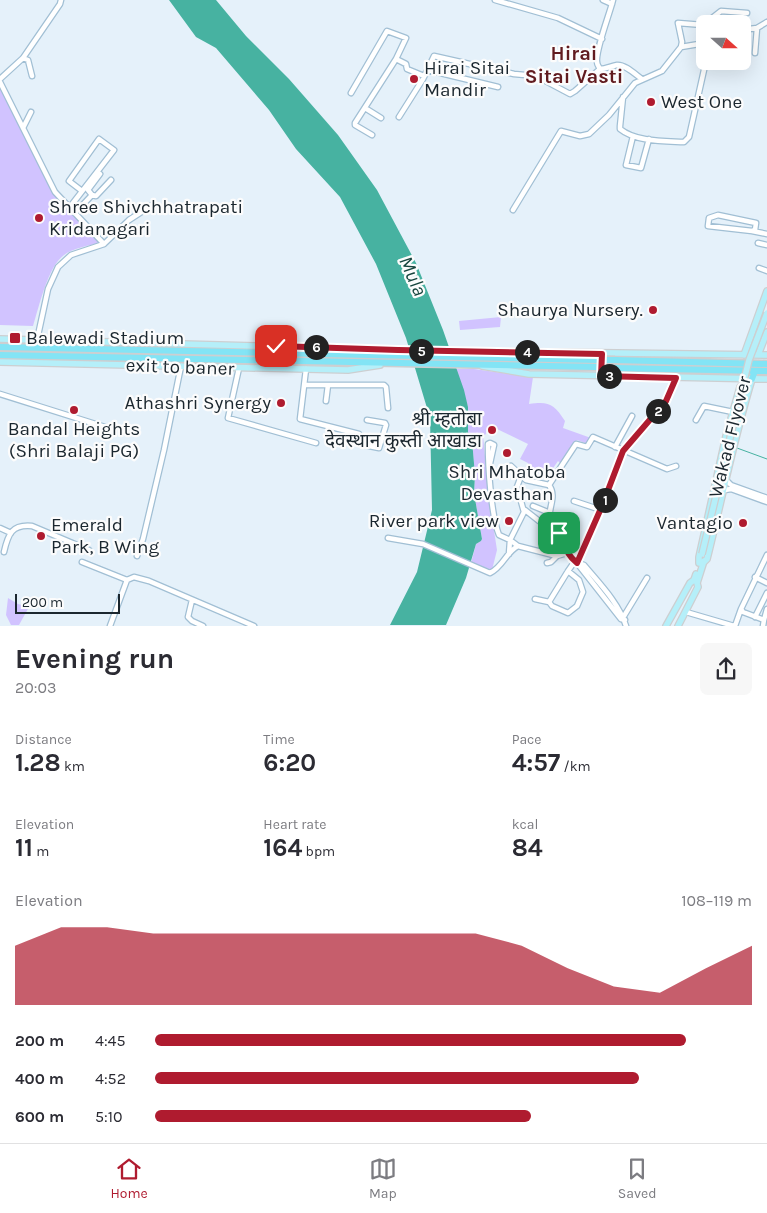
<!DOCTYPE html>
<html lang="en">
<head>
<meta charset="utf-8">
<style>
  :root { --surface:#fff; --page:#f7f7f7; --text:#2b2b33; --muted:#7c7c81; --line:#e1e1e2; --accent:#af1b2f }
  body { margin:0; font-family:Karla,"Noto Sans Devanagari",sans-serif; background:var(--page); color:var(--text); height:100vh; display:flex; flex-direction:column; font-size:19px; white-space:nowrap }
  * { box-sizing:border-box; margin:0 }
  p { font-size:16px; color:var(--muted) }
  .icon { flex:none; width:28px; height:28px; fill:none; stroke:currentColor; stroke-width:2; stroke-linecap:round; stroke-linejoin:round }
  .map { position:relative; height:626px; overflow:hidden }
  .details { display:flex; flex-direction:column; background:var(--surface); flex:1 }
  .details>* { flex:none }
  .needle { width:32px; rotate:111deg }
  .fabs { position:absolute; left:696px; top:15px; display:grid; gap:10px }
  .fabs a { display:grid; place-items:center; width:55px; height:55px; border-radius:8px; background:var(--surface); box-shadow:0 5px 20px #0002; font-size:25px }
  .scale { position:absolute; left:15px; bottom:12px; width:105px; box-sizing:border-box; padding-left:5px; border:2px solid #1b272f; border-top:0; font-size:14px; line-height:18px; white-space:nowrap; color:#1b272f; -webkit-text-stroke:4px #fcfcfc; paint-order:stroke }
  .pin { position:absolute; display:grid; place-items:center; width:42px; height:42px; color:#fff; margin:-21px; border-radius:10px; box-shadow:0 2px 8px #0006 }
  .km { position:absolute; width:25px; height:25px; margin:-12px; border-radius:50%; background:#222; color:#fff; font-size:14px; line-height:25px; text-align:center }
  .round { display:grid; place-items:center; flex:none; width:52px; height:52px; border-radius:8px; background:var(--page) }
  .summary { display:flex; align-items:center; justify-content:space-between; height:85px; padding:0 15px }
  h1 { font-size:28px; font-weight:700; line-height:38px }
  .stats { display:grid; grid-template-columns:repeat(3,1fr); gap:8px; height:85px; padding:5px 15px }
  .stats div { display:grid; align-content:center }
  .stats b { font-size:25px; font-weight:700 }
  .stats small { font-size:14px; font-weight:400 }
  .stats p { font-size:14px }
  .chart { height:140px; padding:10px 15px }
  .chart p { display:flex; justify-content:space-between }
  .chart svg { width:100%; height:90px; margin-top:5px; fill:var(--accent); opacity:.7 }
  ul { padding:0 15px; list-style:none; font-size:16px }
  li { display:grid; grid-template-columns:80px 60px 1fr; align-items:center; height:38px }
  li i { height:12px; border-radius:6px; background:var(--accent) }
  .tab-bar { display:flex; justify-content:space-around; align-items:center; height:70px; border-top:1px solid var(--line); background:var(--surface); font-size:14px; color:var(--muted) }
  .tab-bar a { display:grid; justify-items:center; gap:2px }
  .tab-bar .current { color:var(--accent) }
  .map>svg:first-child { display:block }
</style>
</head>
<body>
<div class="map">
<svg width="767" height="626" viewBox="0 0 767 626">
  <rect width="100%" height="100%" fill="#e5f1fa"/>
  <path fill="#d1c3ff" d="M0 85 55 194 97 237 101 243C90 245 73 248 64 255 48 266 39 307 33 326L0 325Z
    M501 317 500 327 460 330 459 321Z
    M456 369H474L533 377 529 404C549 401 554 404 565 421L563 428 591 438 588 444 577 440 560 463 558 461 547 477 530 469 528 463 520 459 528 444 497 429 496 433 491 435 488 434 486 430V434L483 436 489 498 497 550 492 570 471 563 476 544 481 541 482 539 474 493 475 475 472 440 468 432V407Z
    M8 598 18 604 29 607 19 625H11L6 615Z"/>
  <path fill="#47b2a1" d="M169 0H216L246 36 289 79 338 135 377 190 416 263 443 330 464 390 468 407V432L472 440 475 475 474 493 482 539 481 541 476 544 466 578 446 625H390L417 572 432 510 430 418 406 338 376 264 340 197 296 149 269 110 216 48 196 37Z"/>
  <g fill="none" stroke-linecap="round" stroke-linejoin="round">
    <path stroke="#47b2a1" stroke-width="1" d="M737 448 767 459"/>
    <g stroke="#a1bfd4" stroke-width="7">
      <path id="minor" d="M495 0 558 18 602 39
        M603 0 612 4
        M613 0C610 13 595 51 597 62 597 65 599 67 600 69 606 69 611 66 617 65 625 64 636 75 642 79
        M742 30 757 28 767 22
        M681 47 682 42 678 23 703 25 721 11 747 13
        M755 53 757 28
        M23 58 28 60 32 76
        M396 59 406 64 407 69 424 76
        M428 70 498 87
        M0 79 23 58 60 4 61 0
        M0 82 55 192 104 244
        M351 93 387 31 406 38 396 59 355 123V125L372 135
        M623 97 620 126V129C636 142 664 141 684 142L689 137 706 61
        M365 108 381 118
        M399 117 423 79 434 56 514 74 536 76 570 94 575 91 600 69
        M23 128 31 112
        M633 136 626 165 641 168 649 139
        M92 195 88 190 100 174
        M69 208 73 203 114 150 99 139 69 181 82 191
        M513 210 561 131 580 136 589 134 609 115 635 83 662 71 681 47 705 43
        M75 213 92 195 96 196 111 180
        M718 215 756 223 755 230 752 231 708 226 709 218Z
        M752 231 767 234
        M758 243 767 245
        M759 268 767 271
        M37 340 48 289 58 267 71 255 104 244 129 220 152 205
        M239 368 228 418 316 443
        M306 369 300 419 359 434 364 445 379 448 386 425 385 423 367 420
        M305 385H384L386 387 388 408
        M0 394 105 427
        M326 401 328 385
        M696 420 704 406 733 412
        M615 447 632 416
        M511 466 526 480 549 485 576 444 587 447 593 437 667 469 676 466
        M489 468 494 445 490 443 488 444C488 466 491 515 499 535L510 540 509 554
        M727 481 731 485 767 498
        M549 485C558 497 546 511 550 524 552 529 558 531 561 535 571 548 562 558 584 565 599 583 619 603 626 626
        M725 490 731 489 767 502
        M574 501 601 510
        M533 506 550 513
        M525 510 539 521 551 526
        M0 528 11 533
        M388 538 423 544 490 573C503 567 506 552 518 546L557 556 567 553
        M518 546 510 540 524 512 517 487 521 476
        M4 552C8 534 12 524 32 526L89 550
        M137 556 143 539 164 450 181 366
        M82 562 127 580
        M547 563 551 562 557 556
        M577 563 602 506 623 451 666 401 676 378
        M577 563 621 619 625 620
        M568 571 579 580 583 592 577 606 568 613 552 606 549 602 568 571 575 561
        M755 577 767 583
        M535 599 549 602
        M192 600 188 617 192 621 203 626
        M686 612 734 626
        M624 616 647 578
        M755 617 767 593
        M764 620 767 609
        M110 626 127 580 134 577 149 581 254 626
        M735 626 741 609
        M763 626 764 620 743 612 741 609 767 555"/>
    </g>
    <g stroke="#cdcfd1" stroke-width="8">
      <path id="major" d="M0 339 399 350 767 355
        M744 355 767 291
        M758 355 767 332
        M0 362 348 370 380 365
        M482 366 529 374 767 379
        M699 563V557L726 436 740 387
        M703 563 707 559C722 499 734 438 752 379
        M666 626 690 583 694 580 696 574
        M678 626 698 587 697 583 704 561"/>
    </g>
    <g stroke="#cdcfd1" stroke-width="9">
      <path id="highway" d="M0 347 598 360
        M354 354 365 349
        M0 355 597 367
        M615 360 767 364
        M615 368 767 371
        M752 379 755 371"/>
    </g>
    <use href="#minor" stroke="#fff" stroke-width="4.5"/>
    <use href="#major" stroke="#b5eff9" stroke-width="5.5"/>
    <use href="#highway" stroke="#83e4f5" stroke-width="6"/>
    <g stroke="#cdcfd1" stroke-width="8" stroke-linecap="butt">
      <path id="major-bridge" d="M702 554 743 384 749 360 767 313"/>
    </g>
    <g stroke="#cdcfd1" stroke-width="9" stroke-linecap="butt">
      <path id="highway-bridge" d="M598 360H615
        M597 367 615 368"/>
    </g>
    <use href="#major-bridge" stroke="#b5eff9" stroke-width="5.5"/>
    <use href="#highway-bridge" stroke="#83e4f5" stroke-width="6"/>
  </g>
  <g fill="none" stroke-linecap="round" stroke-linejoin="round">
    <g stroke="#fff" stroke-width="10">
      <path id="route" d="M276 346 398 350 602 354 601 376 676 378 666 401 623 451 602 506 577 563C562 551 569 544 559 533"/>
    </g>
    <use href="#route" stroke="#af1b2f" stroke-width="6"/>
  </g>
  <g fill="#af1b2f" stroke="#fcfcfc" stroke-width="2">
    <circle cx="414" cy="79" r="5"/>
    <circle cx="651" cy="102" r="5"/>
    <circle cx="39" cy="218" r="5"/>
    <circle cx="653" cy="310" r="5"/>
    <rect x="9" y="332" width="12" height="12" rx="2.5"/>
    <circle cx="281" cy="403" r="5"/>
    <circle cx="74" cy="410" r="5"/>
    <circle cx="492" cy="430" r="5"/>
    <circle cx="507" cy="453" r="5"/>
    <circle cx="509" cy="521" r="5"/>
    <circle cx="743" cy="523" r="5"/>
    <circle cx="41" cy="536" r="5"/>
  </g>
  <g text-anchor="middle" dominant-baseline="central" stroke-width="4.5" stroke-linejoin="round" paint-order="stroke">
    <g font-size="19" fill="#1b272f" stroke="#fcfcfc" text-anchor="start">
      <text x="424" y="68">Hirai Sitai<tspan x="424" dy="22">Mandir</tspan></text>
      <text x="661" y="102">West One</text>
      <text x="49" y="207">Shree Shivchhatrapati<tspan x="49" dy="22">Kridanagari</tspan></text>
      <text x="643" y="310" text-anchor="end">Shaurya Nursery.</text>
      <text x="26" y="338">Balewadi Stadium</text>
      <text x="271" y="403" text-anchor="end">Athashri Synergy</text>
      <text x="482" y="419" text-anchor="end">श्री म्हतोबा<tspan x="482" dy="22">देवस्थान कुस्ती आखाडा</tspan></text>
      <text x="74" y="429" text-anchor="middle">Bandal Heights<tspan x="74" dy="22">(Shri Balaji PG)</tspan></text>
      <text x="507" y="472" text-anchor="middle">Shri Mhatoba<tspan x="507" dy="22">Devasthan</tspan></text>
      <text x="499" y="521" text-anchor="end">River park view</text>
      <text x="733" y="523" text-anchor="end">Vantagio</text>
      <text x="51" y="525">Emerald<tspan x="51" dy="22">Park, B Wing</tspan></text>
    </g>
    <g font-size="19" fill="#1b272f" stroke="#fcfcfc">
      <text transform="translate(180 367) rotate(2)">exit to baner</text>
      <text transform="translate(730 437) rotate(-76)">Wakad Flyover</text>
    </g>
    <g font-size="20" font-weight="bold" fill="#611b1f" stroke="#fcfcfc">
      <text x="574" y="53">Hirai<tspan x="574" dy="23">Sitai Vasti</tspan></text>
    </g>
    <g font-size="20" font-style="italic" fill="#16453e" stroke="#fcfcfc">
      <text transform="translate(413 276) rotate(66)">Mula</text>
    </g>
  </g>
</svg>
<div class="fabs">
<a><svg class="needle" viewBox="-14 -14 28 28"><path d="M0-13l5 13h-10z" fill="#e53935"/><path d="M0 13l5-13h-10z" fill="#7c7c81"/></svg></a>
</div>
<div class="scale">200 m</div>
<div class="pin" style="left:559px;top:533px;background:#1e9e55"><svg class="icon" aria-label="arrive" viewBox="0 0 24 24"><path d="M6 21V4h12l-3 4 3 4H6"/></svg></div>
<div class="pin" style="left:276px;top:346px;background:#d93025"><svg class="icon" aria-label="check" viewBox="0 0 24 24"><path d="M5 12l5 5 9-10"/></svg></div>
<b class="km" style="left:605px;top:500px">1</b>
<b class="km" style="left:658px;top:411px">2</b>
<b class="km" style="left:609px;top:376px">3</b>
<b class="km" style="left:527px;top:352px">4</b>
<b class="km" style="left:421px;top:351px">5</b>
<b class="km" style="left:316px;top:347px">6</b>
</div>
<section class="details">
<div class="summary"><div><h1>Evening run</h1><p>20:03</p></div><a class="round"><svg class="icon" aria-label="share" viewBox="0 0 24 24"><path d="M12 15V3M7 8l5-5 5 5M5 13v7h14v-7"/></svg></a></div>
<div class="stats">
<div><p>Distance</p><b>1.28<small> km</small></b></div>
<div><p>Time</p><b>6:20</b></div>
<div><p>Pace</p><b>4:57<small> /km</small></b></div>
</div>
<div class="stats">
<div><p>Elevation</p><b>11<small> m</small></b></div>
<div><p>Heart rate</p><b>164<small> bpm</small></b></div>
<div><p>kcal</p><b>84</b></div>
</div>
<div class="chart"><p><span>Elevation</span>108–119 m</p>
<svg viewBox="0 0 160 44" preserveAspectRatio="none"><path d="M0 44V15L10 6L20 6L30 9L40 9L50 9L60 9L70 9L80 9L90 9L100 9L110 15L120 26L130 35L140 38L150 26L160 15V44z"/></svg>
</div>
<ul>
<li><b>200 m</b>4:45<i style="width:89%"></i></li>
<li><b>400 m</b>4:52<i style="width:81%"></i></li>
<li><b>600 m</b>5:10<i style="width:63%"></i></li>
</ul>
</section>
<nav class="tab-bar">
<a class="current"><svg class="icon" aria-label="home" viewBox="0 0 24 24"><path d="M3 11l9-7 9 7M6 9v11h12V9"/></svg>Home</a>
<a><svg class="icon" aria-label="map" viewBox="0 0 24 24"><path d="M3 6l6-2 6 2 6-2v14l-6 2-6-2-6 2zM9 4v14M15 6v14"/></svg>Map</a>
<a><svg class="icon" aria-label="saved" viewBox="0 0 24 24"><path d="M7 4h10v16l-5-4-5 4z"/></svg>Saved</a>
</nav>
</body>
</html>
